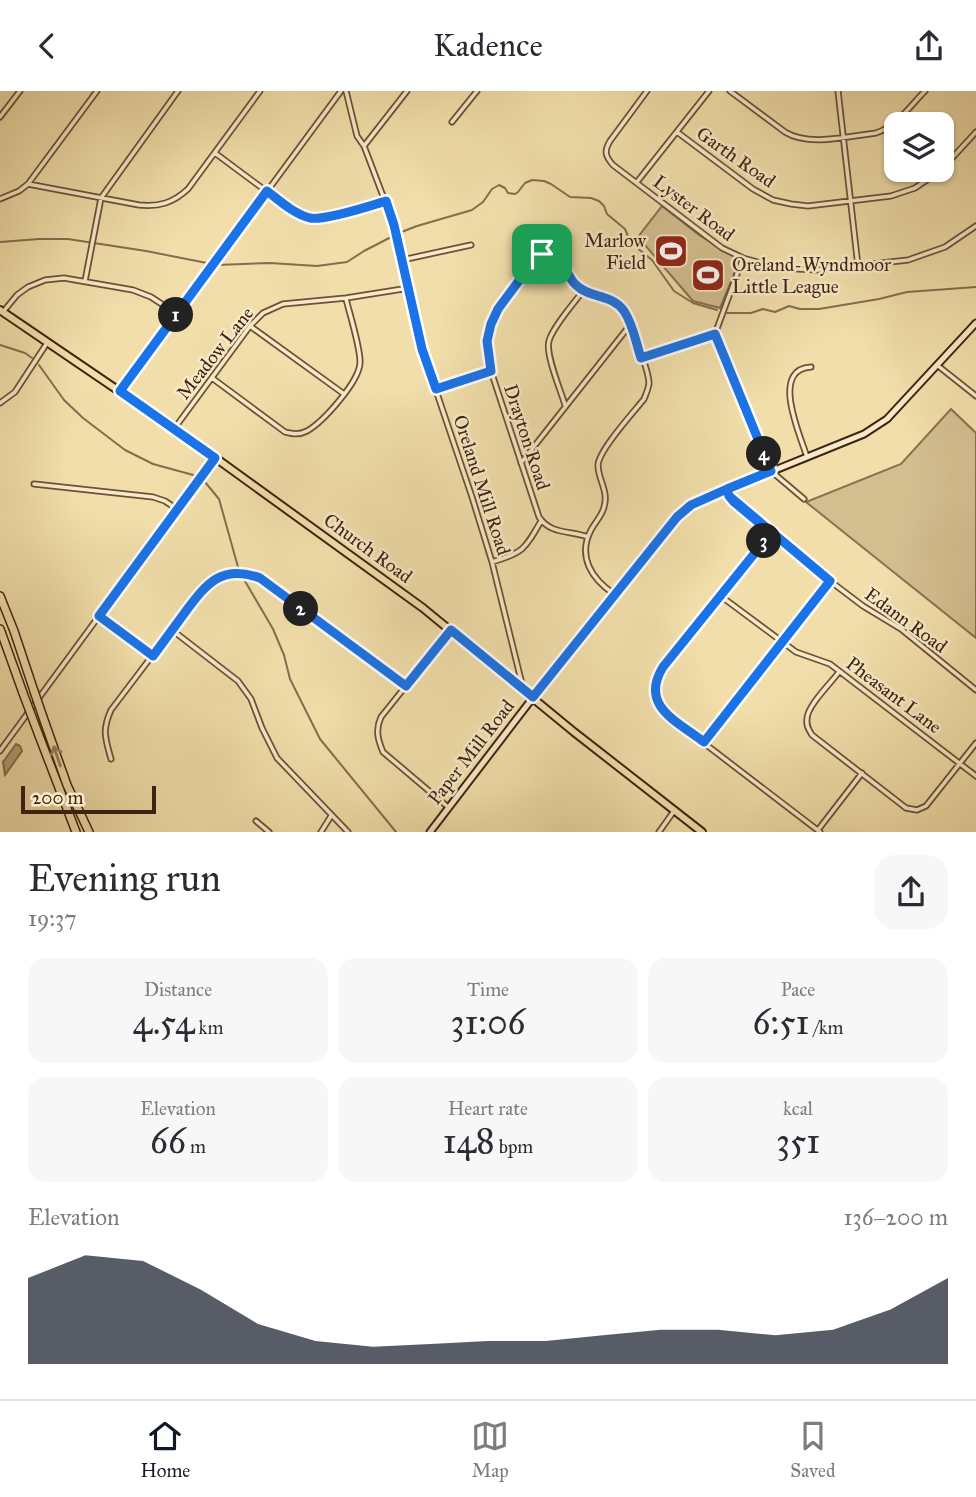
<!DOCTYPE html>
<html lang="en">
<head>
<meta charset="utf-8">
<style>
  :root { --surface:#fff; --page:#f7f7f7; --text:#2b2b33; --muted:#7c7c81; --line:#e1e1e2; --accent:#111827 }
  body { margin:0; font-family:"IM FELL Great Primer",serif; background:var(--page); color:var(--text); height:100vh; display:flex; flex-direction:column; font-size:26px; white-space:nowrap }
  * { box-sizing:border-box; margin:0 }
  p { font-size:23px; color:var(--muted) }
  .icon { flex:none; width:38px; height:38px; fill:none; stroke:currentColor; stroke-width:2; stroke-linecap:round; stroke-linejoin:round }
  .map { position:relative; height:741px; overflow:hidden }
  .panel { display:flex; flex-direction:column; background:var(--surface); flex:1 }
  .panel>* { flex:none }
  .fabs { position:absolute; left:884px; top:21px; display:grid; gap:14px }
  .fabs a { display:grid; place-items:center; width:70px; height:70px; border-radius:14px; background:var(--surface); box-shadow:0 2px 5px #0004; font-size:35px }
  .scale { position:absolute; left:21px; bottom:18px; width:135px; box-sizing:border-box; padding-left:7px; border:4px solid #402210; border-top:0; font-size:19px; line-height:24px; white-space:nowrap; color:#402210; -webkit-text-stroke:5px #f6eac8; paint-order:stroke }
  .pin { position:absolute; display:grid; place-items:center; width:60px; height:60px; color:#fff; margin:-30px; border-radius:14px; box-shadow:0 4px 10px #0006 }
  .km { position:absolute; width:35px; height:35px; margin:-18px; border-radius:50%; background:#222; color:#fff; font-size:19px; line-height:35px; text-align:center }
  .round { display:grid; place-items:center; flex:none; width:74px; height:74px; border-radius:21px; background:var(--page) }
  .summary { display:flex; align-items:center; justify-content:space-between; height:119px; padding:0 28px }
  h1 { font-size:38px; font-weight:600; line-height:52px }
  .figures { display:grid; grid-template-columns:repeat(3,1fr); gap:10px; height:119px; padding:7px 28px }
  .figures div { display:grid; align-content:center; border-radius:18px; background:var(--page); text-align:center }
  .figures b { font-size:35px; font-weight:600 }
  .figures small { font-size:19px; font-weight:400 }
  .figures p { font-size:19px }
  .chart { height:196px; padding:14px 28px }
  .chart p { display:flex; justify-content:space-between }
  .chart svg { width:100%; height:126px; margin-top:7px; fill:var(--accent); opacity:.7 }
  header { display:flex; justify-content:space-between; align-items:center; height:91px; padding:0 28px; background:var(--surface); font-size:32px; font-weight:600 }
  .tabs { display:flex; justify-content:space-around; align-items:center; height:98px; border-top:2px solid var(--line); background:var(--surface); font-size:19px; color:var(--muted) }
  .tabs a { display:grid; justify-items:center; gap:4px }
  .tabs .on { color:var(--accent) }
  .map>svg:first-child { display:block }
</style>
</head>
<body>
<header><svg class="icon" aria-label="back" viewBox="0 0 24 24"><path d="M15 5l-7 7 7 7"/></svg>Kadence<svg class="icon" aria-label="share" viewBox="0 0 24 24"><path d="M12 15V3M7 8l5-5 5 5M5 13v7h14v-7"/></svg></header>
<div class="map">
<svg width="976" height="741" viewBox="0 0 976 741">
  <rect width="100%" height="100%" fill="#f1deaa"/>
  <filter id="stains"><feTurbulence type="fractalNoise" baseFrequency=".00286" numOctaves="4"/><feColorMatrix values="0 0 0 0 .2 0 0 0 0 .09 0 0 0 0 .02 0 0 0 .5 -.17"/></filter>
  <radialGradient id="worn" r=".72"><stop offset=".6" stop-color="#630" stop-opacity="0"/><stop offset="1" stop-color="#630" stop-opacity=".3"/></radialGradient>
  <path fill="#d3be90" stroke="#8a7050" stroke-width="2" d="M662 115 699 144 740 169 720 217 693 210 638 146Z
    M951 318 976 342V547L806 411 901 373Z"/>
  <path fill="#b59e76" stroke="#866c4d" stroke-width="2" d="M16 653 20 655 22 660 5 684 3 671Z"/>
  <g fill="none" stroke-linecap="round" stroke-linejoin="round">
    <path stroke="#866c4d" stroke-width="2" d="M0 151 39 148H68L146 160 217 174 270 172 317 175 347 171 364 160 399 142 417 135 472 119 483 111 492 98 499 94 505 97 508 102 515 103 518 101 525 92 532 89 544 90 551 93 570 106 591 107 599 110 604 115 607 123 625 138 631 152 652 169 674 200 693 212 717 219
      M726 222H751L763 218 775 221 789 215 800 218H819L879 208 907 201 976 196
      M0 254 25 262 32 267
      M39 274 64 309 83 327 125 359 153 373 197 385
      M205 391 219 408 238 476
      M242 485 273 538 284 564 290 588 320 648 396 741"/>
    <g stroke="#6c5136" stroke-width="7">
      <path id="street" d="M346 0 357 45 364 55 394 134 422 258 472 406 492 471 523 597
        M647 0 610 50C604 60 605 65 613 74L722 157 743 167 779 177 818 179 908 169 945 156 976 135
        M730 0 785 41C809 56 849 45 876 42 897 35 910 15 925 0
        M838 0 858 175
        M0 26 20 0
        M452 31 477 0
        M677 41 753 98 773 109 791 113 808 115 891 105 915 97 941 79
        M364 55 407 0
        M215 62 293 120 312 128 350 121 386 110
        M942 78 976 41
        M637 91 709 0
        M28 93 139 114C159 116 173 112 188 98L260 0
        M0 108 19 100 28 93 97 0
        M402 169 471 154
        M85 190 101 107 178 0
        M3 221 17 204 28 196 45 189 64 187 133 199 151 206 177 223
        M250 235 344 303
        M715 243 771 380 804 408
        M715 243 743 167
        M641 267 715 243
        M937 274 976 305
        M212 287 285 341C293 343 299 344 307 340 323 331 359 291 360 272 361 259 350 224 346 208
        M436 298 491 280
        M120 300 341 0
        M0 312 15 301 47 252
        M565 314C561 300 545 263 549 250 552 237 574 212 583 200
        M174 338 250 235 263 222 283 213 346 207 409 197
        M807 366C800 344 770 278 811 276
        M521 372 630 234
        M34 393 153 406 165 410 178 419
        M727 398 729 405 733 410 830 490 863 515 901 538 976 599
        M771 442 663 576C653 593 651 608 666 623L820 741
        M588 446C570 439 551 444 539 426L491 280C488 269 486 258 487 247 491 219 519 190 535 168 562 149 563 183 577 195 589 206 604 203 616 212 627 221 649 279 649 293 648 299 646 303 644 308 633 322 599 359 598 374 598 389 609 400 604 416 602 425 595 431 591 439 577 466 592 488 614 503
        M492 471C523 462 525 458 541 430
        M722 506 796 561 830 573 976 685
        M99 525 153 565
        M172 539 238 590 251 608 262 637 277 667 348 741
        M839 581C831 592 807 615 807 628 806 635 809 639 812 644L906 717 917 719 926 715 976 652
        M704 651 830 490
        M0 660 215 367
        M111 668C105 647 102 639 111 619L205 495C223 481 238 479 260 487L406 595
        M448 716 383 661C378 649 375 639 381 626L450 540
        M256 730 269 741
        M818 739 862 682
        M321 741 331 725
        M659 741 674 720"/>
    </g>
    <g stroke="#402210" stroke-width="9">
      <path id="secondary" d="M430 741 571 557 681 422 696 411 864 343 887 328 976 232"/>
    </g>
    <g stroke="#402210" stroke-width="10">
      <path id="primary" d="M0 219 188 347 423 517 574 641 702 741"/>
    </g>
    <g stroke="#402210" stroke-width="10">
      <path id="highway" d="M0 505 14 540 34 600
        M0 538 23 602
        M45 632 67 694 89 741
        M38 642 76 741"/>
    </g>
    <use href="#street" stroke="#f6eac8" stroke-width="3.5"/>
    <use href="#secondary" stroke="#f6eac8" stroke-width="5"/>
    <use href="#primary" stroke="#f1deaa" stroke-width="6"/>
    <use href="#highway" stroke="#f1deaa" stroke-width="7"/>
    <g stroke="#402210" stroke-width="10" stroke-linecap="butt">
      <path id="highway-bridge" d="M34 600 45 632
        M23 602 38 642"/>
    </g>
    <use href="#highway-bridge" stroke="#f1deaa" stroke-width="7"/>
  </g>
  <defs><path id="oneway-shaft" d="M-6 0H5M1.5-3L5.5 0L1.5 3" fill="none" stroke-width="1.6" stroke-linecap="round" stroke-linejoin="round" transform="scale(1.75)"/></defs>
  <use stroke="#98805d" href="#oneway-shaft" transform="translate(57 665) rotate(-109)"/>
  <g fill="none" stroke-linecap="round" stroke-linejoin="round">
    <g stroke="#fff" stroke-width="14">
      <path id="route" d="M542 163 535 168 498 218 491 233 487 250 491 280 436 298 422 258 394 134 386 110C370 115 324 130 310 127 294 123 280 110 267 100L120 300 215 367 99 525 153 565C164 550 175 535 186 520 207 492 222 473 260 487L406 595 451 539 533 606 677 426 691 414 727 398 729 405 733 410 771 442 663 576C639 615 677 630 704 651L830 490 729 405 727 398 771 380 715 243 641 267C636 252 633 233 624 220 611 202 590 208 576 194 562 181 567 160 542 163"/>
    </g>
    <use href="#route" stroke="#1a73e8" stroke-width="9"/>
  </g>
  <defs>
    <g id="stadium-square" transform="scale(1.75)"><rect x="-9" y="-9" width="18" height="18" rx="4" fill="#8f2418" stroke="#f6eac8"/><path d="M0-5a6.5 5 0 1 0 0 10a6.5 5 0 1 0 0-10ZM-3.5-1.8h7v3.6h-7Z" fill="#fff"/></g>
  </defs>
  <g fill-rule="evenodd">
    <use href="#stadium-square" x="671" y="160"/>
    <use href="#stadium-square" x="708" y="184"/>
  </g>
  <g text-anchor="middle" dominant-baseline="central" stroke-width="5" stroke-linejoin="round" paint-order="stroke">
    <g font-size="19" fill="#402210" stroke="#f6eac8">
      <text transform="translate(736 66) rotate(35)">Garth Road</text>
      <text transform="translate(694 117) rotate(37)">Lyster Road</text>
      <text transform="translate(215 262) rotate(-52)">Meadow Lane</text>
      <text transform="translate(527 346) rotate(72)">Drayton Road</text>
      <text transform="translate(482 394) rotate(72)">Oreland Mill Road</text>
      <text transform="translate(368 457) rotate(36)">Church Road</text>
      <text transform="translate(906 529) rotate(36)">Edann Road</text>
      <text transform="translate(894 604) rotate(37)">Pheasant Lane</text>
      <text transform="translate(471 661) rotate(-52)">Paper Mill Road</text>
    </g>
    <g font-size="19" fill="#402210" stroke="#f6eac8" text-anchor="end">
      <text x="646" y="149">Marlow<tspan x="646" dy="22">Field</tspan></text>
      <text x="732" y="173" text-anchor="start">Oreland-Wyndmoor<tspan x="732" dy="22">Little League</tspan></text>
    </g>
  </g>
  <rect width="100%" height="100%" filter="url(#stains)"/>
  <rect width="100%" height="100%" fill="url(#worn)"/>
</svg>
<div class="fabs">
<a><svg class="icon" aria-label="layers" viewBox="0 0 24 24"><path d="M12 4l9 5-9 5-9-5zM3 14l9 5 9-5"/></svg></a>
</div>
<div class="scale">200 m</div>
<div class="pin" style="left:542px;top:163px;background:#1e9e55"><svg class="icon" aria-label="arrive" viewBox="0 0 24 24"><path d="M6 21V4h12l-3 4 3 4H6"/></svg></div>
<b class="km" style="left:176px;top:224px">1</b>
<b class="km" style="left:301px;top:518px">2</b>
<b class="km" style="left:764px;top:450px">3</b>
<b class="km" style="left:764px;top:363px">4</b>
</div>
<section class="panel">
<div class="summary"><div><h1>Evening run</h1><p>19:37</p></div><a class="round"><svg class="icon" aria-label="share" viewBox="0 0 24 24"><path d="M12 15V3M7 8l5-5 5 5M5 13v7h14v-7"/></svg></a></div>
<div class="figures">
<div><p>Distance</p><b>4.54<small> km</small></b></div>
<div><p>Time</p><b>31:06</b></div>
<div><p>Pace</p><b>6:51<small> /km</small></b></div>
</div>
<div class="figures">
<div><p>Elevation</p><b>66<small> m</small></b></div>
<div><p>Heart rate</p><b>148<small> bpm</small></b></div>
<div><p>kcal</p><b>351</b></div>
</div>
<div class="chart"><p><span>Elevation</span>136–200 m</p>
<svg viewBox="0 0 160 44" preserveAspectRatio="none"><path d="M0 44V14L10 6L20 8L30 18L40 30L50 36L60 38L70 37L80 36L90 36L100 34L110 32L120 32L130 34L140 32L150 25L160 14V44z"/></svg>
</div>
</section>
<nav class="tabs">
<a class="on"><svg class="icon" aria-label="home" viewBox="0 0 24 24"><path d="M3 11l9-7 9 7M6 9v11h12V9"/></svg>Home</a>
<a><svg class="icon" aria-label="map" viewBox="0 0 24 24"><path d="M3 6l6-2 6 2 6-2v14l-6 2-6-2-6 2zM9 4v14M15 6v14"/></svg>Map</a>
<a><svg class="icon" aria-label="saved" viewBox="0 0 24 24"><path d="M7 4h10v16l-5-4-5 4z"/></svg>Saved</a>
</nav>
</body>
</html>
